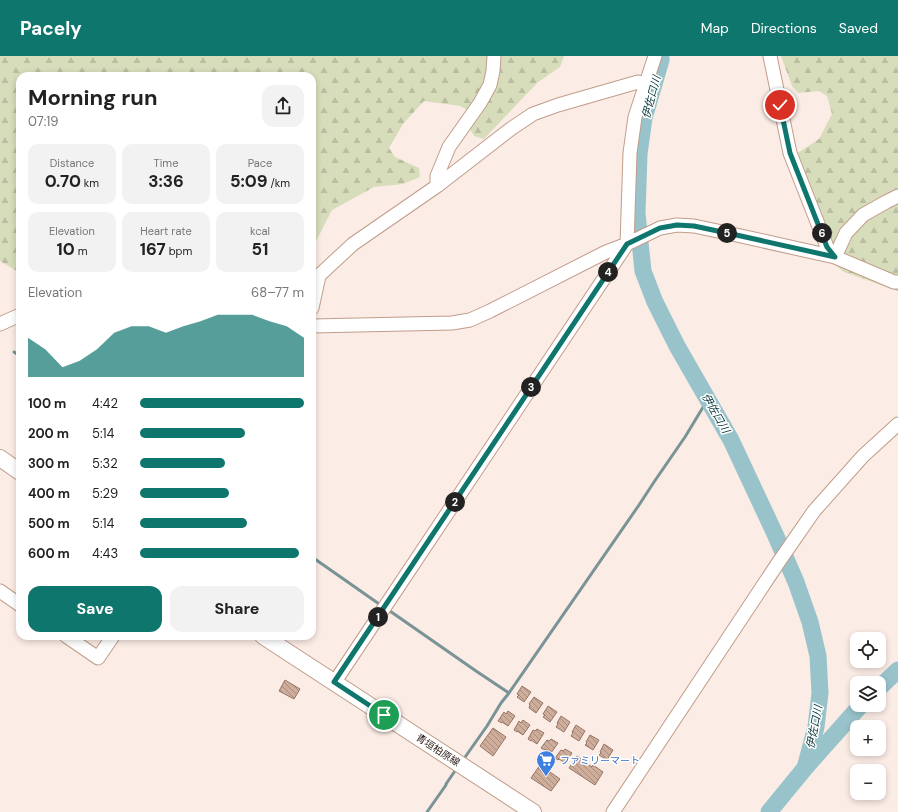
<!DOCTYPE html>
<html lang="en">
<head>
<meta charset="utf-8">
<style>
  :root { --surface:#fff; --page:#f2f2f2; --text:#222; --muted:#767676; --accent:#0f766e }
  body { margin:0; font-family:"DM Sans","Noto Sans JP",sans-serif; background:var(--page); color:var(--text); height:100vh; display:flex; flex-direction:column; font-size:15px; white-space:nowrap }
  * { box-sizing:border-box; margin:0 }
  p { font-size:13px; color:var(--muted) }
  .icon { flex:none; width:22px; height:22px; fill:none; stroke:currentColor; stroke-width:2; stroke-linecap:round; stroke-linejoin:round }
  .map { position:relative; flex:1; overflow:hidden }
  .sheet { position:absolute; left:16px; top:16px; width:300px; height:568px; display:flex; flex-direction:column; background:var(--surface); border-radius:12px; box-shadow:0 2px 6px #0003 }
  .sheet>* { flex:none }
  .fabs { position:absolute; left:850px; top:576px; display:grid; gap:8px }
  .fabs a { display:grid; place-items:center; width:36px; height:36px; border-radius:8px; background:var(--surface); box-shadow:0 2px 6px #0003; font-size:20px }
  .pin { position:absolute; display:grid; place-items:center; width:34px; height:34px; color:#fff; margin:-17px; border:2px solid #fff; border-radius:50%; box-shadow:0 1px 4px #0007 }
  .km { position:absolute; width:20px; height:20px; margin:-10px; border-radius:50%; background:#222; color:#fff; font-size:11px; line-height:20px; text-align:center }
  .round { display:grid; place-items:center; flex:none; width:42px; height:42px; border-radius:12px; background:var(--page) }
  .overview { display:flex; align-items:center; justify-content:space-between; height:68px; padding:0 12px }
  h1 { font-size:22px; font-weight:700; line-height:30px }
  .figures { display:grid; grid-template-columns:repeat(3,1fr); gap:6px; height:68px; padding:4px 12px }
  .figures div { display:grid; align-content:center; border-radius:10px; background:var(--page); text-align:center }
  .figures b { font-size:17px; font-weight:700 }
  .figures small { font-size:11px; font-weight:400 }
  .figures p { font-size:11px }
  .chart { height:112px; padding:8px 12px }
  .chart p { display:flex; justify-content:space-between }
  .chart svg { width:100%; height:72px; margin-top:4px; fill:var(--accent); opacity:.7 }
  .button { display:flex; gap:8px; margin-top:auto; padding:8px 12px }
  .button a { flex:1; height:46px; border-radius:12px; background:var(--accent); color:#fff; font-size:16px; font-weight:700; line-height:46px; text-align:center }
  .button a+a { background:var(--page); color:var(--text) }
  ul { padding:0 12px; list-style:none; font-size:13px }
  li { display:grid; grid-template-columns:64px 48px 1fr; align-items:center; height:30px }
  li i { height:10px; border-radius:5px; background:var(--accent) }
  header { display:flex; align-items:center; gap:24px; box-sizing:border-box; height:56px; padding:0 20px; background:var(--accent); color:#fff }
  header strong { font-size:19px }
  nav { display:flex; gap:22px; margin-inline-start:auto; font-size:14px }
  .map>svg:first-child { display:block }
</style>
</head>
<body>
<header>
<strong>Pacely</strong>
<nav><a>Map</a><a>Directions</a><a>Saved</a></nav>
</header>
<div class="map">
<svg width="898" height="756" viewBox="0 0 898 756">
  <defs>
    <pattern id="forest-firs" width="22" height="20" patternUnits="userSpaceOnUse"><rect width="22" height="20" fill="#d7ddbb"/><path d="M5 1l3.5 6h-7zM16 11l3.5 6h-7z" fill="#b9bea0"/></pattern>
    <pattern id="building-back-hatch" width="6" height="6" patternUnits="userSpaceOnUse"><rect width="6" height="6" fill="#cfad9b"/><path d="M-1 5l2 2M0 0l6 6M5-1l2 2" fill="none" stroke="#a98d7e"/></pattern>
  </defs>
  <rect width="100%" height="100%" fill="#fbece5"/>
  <path fill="url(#forest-firs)" d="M0 0H564L560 11 537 27 484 83 474 80 470 73 468 54 460 50 424 45 403 68 389 92 395 101 419 112 420 121 403 128 374 131 332 154 312 193V20H20V217L0 205Z
    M781 0H898V235L844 216 829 204V176L796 98 819 83 832 58 827 40 819 35 798 37 792 30Z"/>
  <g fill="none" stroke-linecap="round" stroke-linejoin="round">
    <path stroke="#799396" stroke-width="3" d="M14 296 20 300
      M312 501 382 550
      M387 553 476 615 509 637
      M463 704 487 670 501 647 509 637 639 449 654 426 685 381 708 343
      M427 756 446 729V728L457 712"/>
    <path stroke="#98c3ca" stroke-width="17" d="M661 0V4L644 62 639 98 637 157 643 215 655 246 677 290 731 384 775 478 796 526 810 566 818 600 820 637 816 671 805 712
      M879 632 898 614
      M769 756 805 712 861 649"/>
  </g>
  <path fill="url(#building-back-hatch)" stroke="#967564" d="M285 624 300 633 294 643 279 635Z
    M522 630 531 636 524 646 517 641 519 639 517 638Z
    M534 641 543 647 536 657 529 652 530 649 529 648Z
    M548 650 557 656 550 666 543 661 545 659 543 658Z
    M508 655 515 660 508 670 502 666V667L498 665 504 656 506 658Z
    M561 660 570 666 564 676 556 671 558 668 557 667Z
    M523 664 530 669 523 679 517 675V676L514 674 519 665 521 667Z
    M576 669 585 675 579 685 571 680 573 677 572 676Z
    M493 672 506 681 493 700 480 690Z
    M537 673 544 677 537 688 531 684V685L528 683 533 674 535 675Z
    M590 679 599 684 593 694 585 689 587 687 586 686Z
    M551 683 558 687 551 697 545 693V694L541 692 547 684 549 685Z
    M604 688 613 694 607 704 599 699 601 697 600 696Z
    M565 693 572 697 565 707 559 703 558 704 555 702 561 694 563 695Z
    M577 700 592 711 593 709 603 716 595 729 569 712Z
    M540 709 560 723 551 735 531 722Z"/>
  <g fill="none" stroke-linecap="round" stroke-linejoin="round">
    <g stroke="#c09d8b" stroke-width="15">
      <path id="minor" d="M770 0 790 97 827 191 835 201
        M437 130V120L449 91 480 47 490 29 493 15 494 0
        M835 201 846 177 863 159 886 146 898 140
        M312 226 353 188 437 130 512 72 533 58 558 49 638 26 646 28
        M312 252 319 220
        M0 268 20 259
        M312 270 452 267 470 264 490 255 606 196 627 188 660 172 677 169 694 170 741 180 835 201 894 226H898
        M0 535 20 549
        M66 580 98 602 113 580
        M334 627 627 188 630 97 635 61 655 0
        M613 756 778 507 814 455 863 400 898 368"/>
    </g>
    <g stroke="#c09d8b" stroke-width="18">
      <path id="major" d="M0 402 20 416
        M263 580 533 756"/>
    </g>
    <use href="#minor" stroke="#fff" stroke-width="13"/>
    <use href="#major" stroke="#fff" stroke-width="16"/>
  </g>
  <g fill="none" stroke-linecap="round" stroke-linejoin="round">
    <g stroke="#fff" stroke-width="8">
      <path id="route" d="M384 659 334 626 627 188 660 172 677 169 694 170 741 180 835 201 827 191 790 97 780 49"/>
    </g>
    <use href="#route" stroke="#0f766e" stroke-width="5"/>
  </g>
  <defs>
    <g id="supermarket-pin" transform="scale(1)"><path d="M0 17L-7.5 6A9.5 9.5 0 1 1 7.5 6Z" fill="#3f7fe0" stroke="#fff"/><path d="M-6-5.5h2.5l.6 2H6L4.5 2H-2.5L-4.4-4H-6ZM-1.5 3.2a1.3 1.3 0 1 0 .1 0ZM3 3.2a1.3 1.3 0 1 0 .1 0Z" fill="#fff"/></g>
  </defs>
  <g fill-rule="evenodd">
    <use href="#supermarket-pin" x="546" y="704"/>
  </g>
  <g text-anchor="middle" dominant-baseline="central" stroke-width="3" stroke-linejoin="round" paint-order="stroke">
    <g font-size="10" fill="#31241d" stroke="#fff">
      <text transform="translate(438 694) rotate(33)">青垣柏原線</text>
    </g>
    <g font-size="10" fill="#366cbe" stroke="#fff" text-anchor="start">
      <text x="560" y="704">ファミリーマート</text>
    </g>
    <g font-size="11" font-style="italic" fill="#083439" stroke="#fff">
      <text transform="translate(651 41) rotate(-75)">伊佐口川</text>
      <text transform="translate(716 357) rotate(60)">伊佐口川</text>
      <text transform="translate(814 671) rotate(-79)">伊佐口川</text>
    </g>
  </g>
</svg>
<div class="fabs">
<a><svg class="icon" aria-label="locate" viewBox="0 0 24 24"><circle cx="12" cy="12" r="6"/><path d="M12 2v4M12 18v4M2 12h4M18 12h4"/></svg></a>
<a><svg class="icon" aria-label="layers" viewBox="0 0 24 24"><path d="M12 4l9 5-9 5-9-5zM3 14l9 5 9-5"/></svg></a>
<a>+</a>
<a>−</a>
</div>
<div class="pin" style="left:384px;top:659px;background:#1e9e55"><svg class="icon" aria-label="arrive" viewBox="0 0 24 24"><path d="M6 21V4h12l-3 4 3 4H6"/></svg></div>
<div class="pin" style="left:780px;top:49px;background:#d93025"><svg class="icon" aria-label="check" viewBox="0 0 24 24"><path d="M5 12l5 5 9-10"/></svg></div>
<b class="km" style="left:378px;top:561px">1</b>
<b class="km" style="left:455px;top:446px">2</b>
<b class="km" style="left:531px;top:331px">3</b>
<b class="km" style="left:608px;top:216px">4</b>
<b class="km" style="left:727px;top:177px">5</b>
<b class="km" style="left:822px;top:177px">6</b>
<section class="sheet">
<div class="overview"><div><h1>Morning run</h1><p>07:19</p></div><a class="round"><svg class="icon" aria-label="share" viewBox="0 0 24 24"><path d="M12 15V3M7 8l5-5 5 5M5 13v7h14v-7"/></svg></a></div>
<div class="figures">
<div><p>Distance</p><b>0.70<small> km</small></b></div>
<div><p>Time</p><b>3:36</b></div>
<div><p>Pace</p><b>5:09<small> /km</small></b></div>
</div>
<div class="figures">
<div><p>Elevation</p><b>10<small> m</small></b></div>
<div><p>Heart rate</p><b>167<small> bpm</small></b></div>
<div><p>kcal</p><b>51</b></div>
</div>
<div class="chart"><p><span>Elevation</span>68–77 m</p>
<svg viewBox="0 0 160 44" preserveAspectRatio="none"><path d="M0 44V20L10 27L20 38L30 34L40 27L50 17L60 13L70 13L80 17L90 13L100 10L110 6L120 6L130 6L140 10L150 13L160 20V44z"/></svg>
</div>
<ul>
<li><b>100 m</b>4:42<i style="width:100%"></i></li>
<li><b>200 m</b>5:14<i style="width:64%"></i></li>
<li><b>300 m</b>5:32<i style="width:52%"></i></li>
<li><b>400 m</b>5:29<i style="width:54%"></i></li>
<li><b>500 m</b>5:14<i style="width:65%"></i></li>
<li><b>600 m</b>4:43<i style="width:97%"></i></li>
</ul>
<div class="button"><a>Save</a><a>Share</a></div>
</section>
</div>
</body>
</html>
